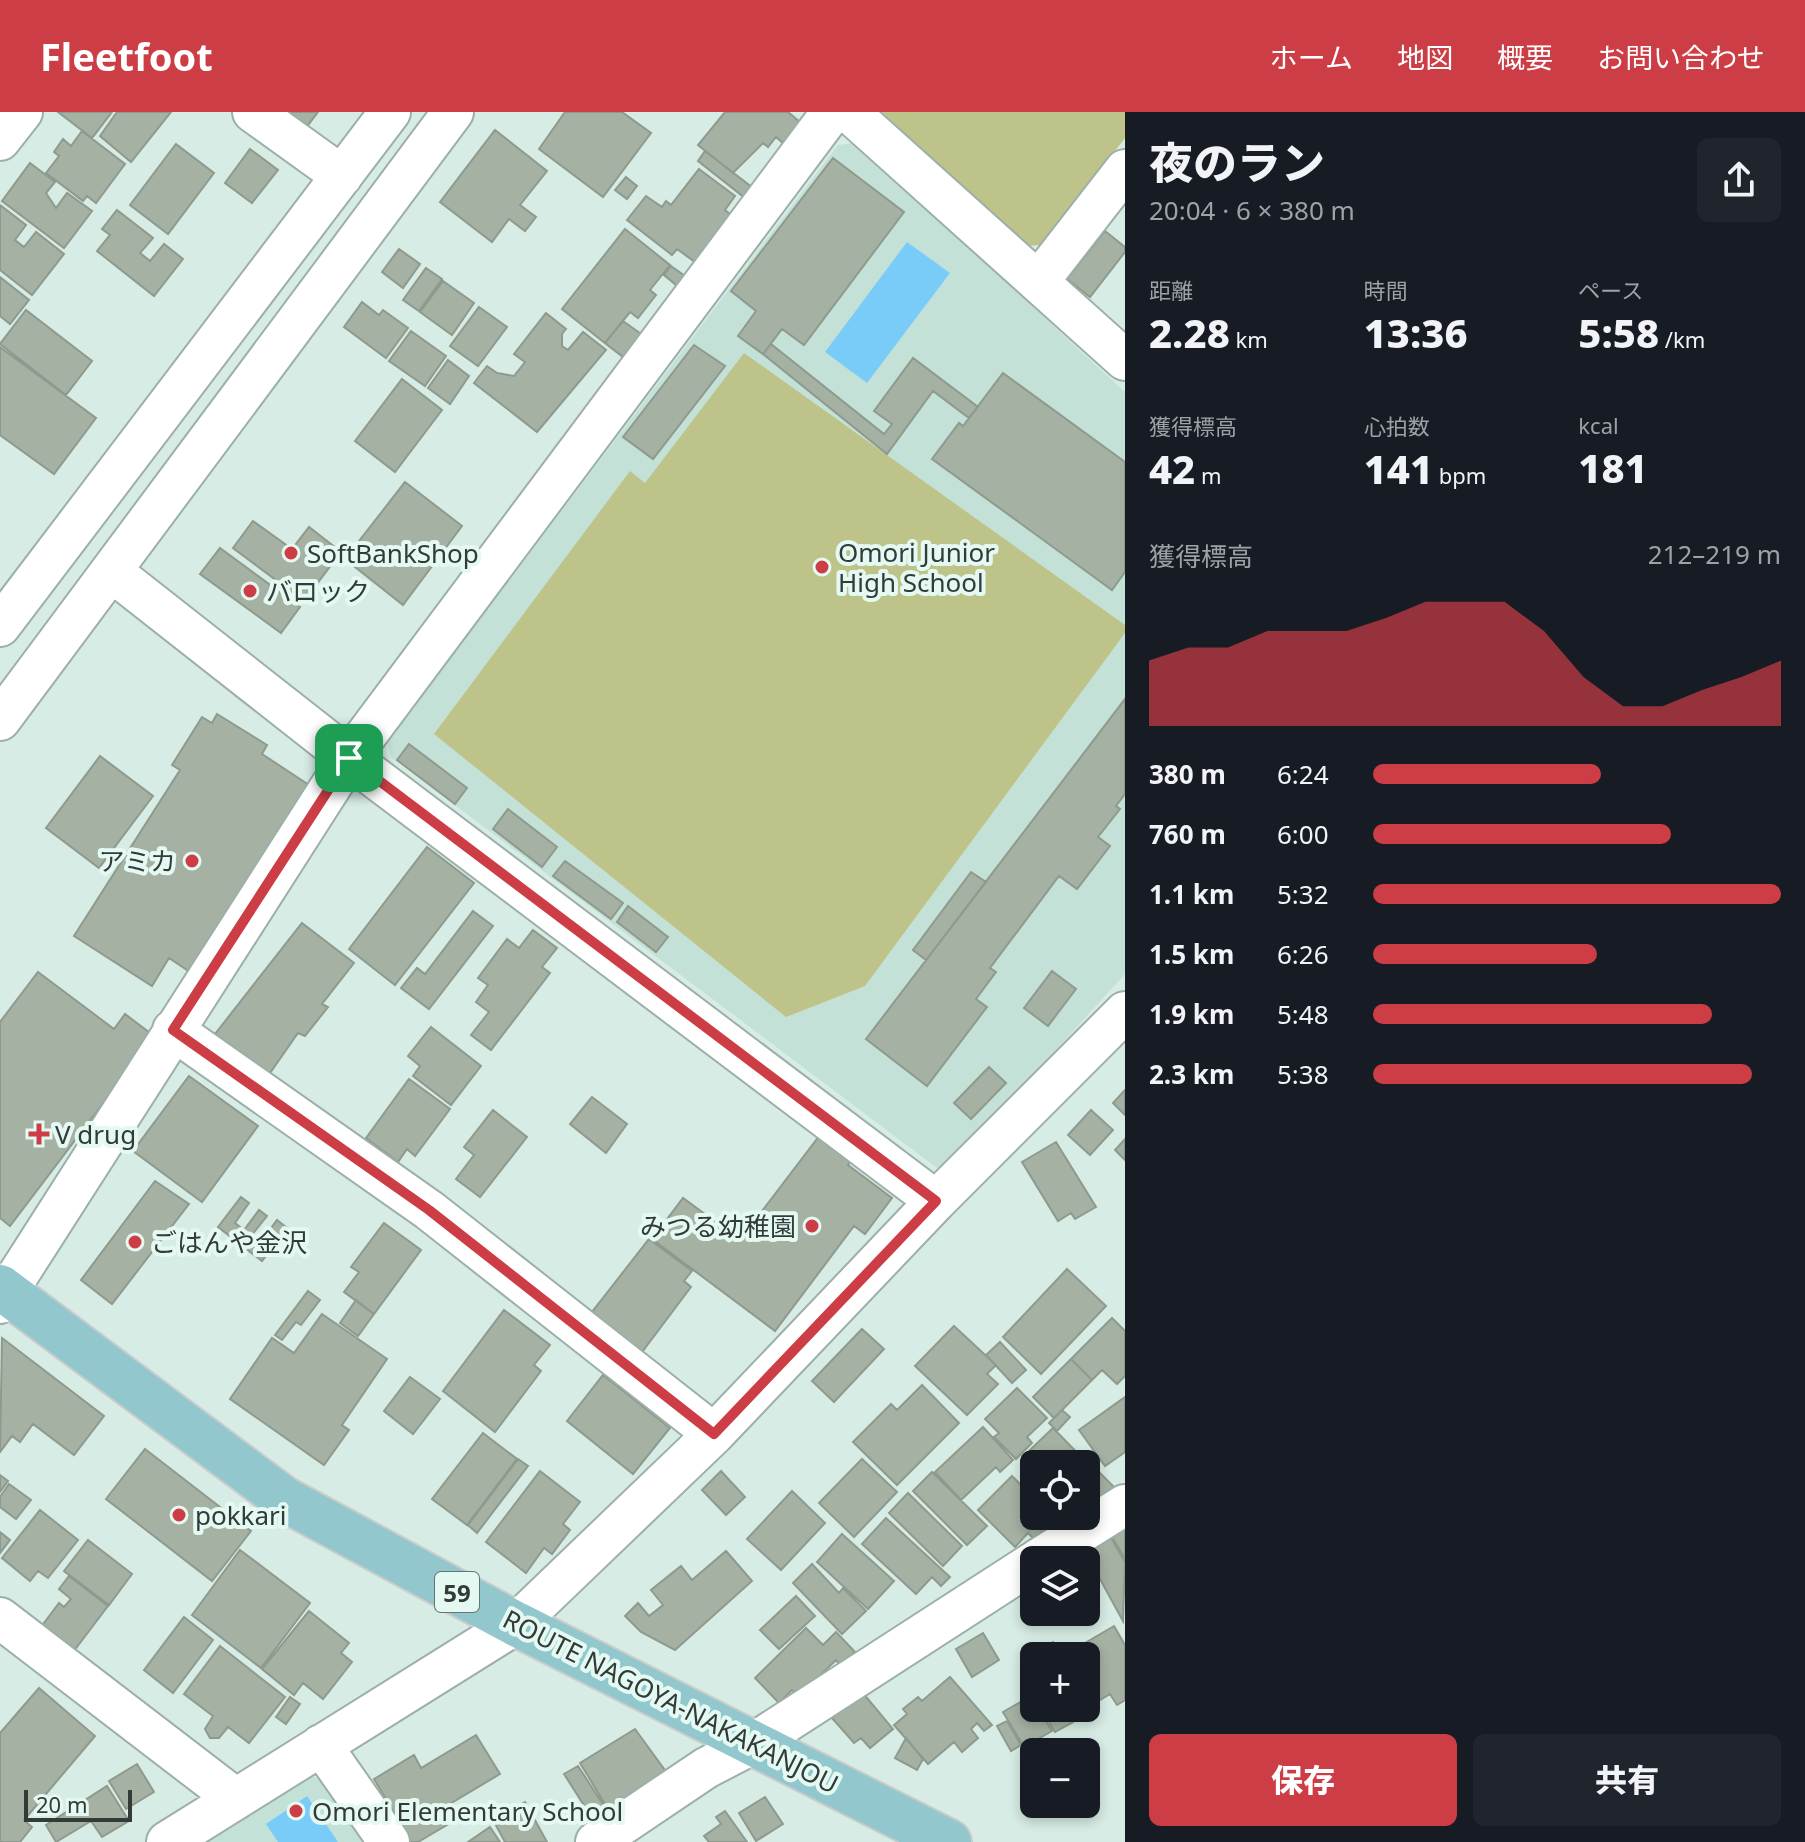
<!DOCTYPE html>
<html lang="ja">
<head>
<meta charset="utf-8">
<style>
  :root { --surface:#171b24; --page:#20242c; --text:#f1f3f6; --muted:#9ea1a6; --accent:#cd3d45 }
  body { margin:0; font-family:"Noto Sans","Noto Sans JP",sans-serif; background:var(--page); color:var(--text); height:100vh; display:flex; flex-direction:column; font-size:30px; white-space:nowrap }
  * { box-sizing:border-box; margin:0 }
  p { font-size:26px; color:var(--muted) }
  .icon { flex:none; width:44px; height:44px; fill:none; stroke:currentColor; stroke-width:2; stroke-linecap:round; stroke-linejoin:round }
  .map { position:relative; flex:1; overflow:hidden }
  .sheet { display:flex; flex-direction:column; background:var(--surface); width:680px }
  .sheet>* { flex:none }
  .tools { position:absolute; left:1020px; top:1338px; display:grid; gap:16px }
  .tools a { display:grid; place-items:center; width:80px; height:80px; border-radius:12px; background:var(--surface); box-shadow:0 4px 12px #0003; font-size:40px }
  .scale { position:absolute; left:24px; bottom:20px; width:108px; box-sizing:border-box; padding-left:8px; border:4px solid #333b38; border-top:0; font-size:22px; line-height:28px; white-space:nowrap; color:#333b38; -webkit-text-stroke:6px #e4f9f2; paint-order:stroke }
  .pin { position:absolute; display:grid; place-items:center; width:68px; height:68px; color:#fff; margin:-34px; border-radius:16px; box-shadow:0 4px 12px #0006 }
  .round { display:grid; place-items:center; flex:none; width:84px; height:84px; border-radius:12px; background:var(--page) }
  .head { display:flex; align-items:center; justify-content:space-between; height:136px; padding:0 24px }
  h1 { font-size:44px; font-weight:800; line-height:60px }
  .figures { display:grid; grid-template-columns:repeat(3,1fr); gap:12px; height:136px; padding:8px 24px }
  .figures div { display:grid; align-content:center }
  .figures b { font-size:40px; font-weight:800 }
  .figures small { font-size:22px; font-weight:400 }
  .figures p { font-size:22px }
  .chart { height:224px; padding:16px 24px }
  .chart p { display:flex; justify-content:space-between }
  .chart svg { width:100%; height:144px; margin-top:8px; fill:var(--accent); opacity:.7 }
  .button { display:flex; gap:16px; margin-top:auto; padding:16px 24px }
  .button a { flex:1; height:92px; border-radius:12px; background:var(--accent); color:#fff; font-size:32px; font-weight:800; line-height:92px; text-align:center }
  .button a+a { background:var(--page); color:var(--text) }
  ul { padding:0 24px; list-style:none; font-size:26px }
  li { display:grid; grid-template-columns:128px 96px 1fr; align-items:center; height:60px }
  li i { height:20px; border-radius:10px; background:var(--accent) }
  header { display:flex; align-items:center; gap:48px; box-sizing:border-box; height:112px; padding:0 40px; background:var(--accent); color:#fff }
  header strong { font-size:38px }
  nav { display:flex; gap:44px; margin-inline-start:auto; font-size:28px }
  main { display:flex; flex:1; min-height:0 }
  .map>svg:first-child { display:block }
</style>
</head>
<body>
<header>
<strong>Fleetfoot</strong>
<nav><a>ホーム</a><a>地図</a><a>概要</a><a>お問い合わせ</a></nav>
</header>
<main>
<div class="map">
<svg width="1125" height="1730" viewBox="0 0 1125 1730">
  <rect width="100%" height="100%" fill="#d7ece5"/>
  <path fill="#c4e1d7" d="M854 31 1125 280V862L953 1051 937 1056 391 645 387 630 838 33Z
    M307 1663 322 1668 366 1730H196Z"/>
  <path fill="#bdc389" d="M882 0H1125V26L1042 133 1023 134Z
    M744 241 1125 513V521L865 874 786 905 434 622 630 359 645 371Z"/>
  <path fill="#7accf8" d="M907 130 950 161 867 271 825 240Z
    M307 1684 338 1730H278L266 1712Z"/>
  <path fill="#a5b1a3" stroke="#8e9a8d" stroke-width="2" d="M58 0H112L92 26Z
    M117 0H171L131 50 100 24Z
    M274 0H318L302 21Z
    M565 0H622L651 21 603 85 539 37Z
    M725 0H788L801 11 784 32 776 25 768 35 763 31 733 61 698 33Z
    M495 18 547 59 520 93 536 105 525 119 509 107 492 130 440 90Z
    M82 19 125 52 96 91 87 84 83 89 46 61 59 44 54 40 63 27 71 34Z
    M176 32 214 61 168 122 130 93Z
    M250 37 278 58 252 91 225 71Z
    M705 39 753 76 745 86 698 49Z
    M833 46 904 100 804 233 782 217 763 242 738 224 756 199 731 179Z
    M30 51 55 70 46 81 56 96 67 81 92 99 64 136 2 89Z
    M699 57 735 84 725 98 731 103 695 150 677 137 672 143 627 108 646 84 662 95 666 89 671 93Z
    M626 65 637 74 627 87 615 78Z
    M0 93 26 113 15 128 24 135 36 120 64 142 32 183 0 158Z
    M117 98 153 126 140 141 150 149 164 132 183 147 154 184 97 139 110 123 102 117Z
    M625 117 670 153 650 178 656 183 638 206 630 200 605 231 562 197Z
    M1105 119 1125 135V140L1090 185 1067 167Z
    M399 137 420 152 403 176 382 160Z
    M671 154 689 167 681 177 664 163Z
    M426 156 442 167 419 199 403 188Z
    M0 165 29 188 10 212 0 204Z
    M443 169 474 191 452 223 420 200Z
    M362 190 379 203 383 198 408 216 386 246 344 215Z
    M479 195 507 215 478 254 450 234Z
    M26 198 92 249 66 283 0 232Z
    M546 201 566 217 562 222V234L568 238 583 220 606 238 537 320 474 271 487 254 497 261 514 264 525 250 514 242Z
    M623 209 641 222 623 245 605 231Z
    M411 219 446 244 425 274 389 249Z
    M771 232 884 322 892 312 874 299 913 246 978 295 969 306 933 279 887 342 763 242Z
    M694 233 725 254 653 347 623 325Z
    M0 235 96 306 54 362 0 323Z
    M448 248 469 264 450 292 428 276Z
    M1003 261 1125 350V460L1112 478 932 347 959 311 963 314Z
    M402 267 442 298 395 360 355 329Z
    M405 370 462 414 403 493 345 447Z
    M253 409 292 437 309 415 341 440 304 489 233 436Z
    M220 436 300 495 281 521 200 462Z
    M1125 587V682L1116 694 1120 697 1098 725 1110 734 1077 777 1059 764 990 856 996 860 976 887 987 895 927 974 866 927Z
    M217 602 267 633 262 642 309 673 190 860 169 846 152 874 74 824 180 658 172 653 202 605 212 611Z
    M409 632 467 676 455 692 397 648Z
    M100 644 153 684 99 756 46 716Z
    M508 697 557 735 542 755 493 717Z
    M427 735 474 771 395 873 349 837Z
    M565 749 623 791 611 807 553 764Z
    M971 760 986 770 926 848 913 838Z
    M628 794 668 825 656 840 617 810Z
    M473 799 493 814 429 897 401 876 417 856 425 862Z
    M302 811 354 851 322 892 328 895 305 924 298 921 270 961 215 922Z
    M533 818 557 836 542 855 550 861 491 938 471 923 489 900 476 890 488 873 478 866 507 827 519 836Z
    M1052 859 1076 877 1048 914 1024 896Z
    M38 860 114 917 125 902 154 924 10 1114 0 1106V910Z
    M431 915 481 954 451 993 413 964 420 954 408 944Z
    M989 955 1006 971 971 1007 954 991Z
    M189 964 258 1014 202 1090 133 1039Z
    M409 967 450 997 415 1044 407 1037 398 1050 366 1026Z
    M1125 978V1003L1113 991Z
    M592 985 627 1012 606 1041 570 1012Z
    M493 998 527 1025 480 1085 456 1067 474 1043 464 1035Z
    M1091 998 1113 1018 1090 1043 1068 1023Z
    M820 1023 852 1047 848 1053 892 1086 865 1122 854 1114 775 1219 652 1127 683 1086 740 1128Z
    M1125 1027V1048L1115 1038Z
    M1056 1030 1096 1095 1075 1107 1071 1101 1058 1109 1022 1050Z
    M155 1069 189 1092 112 1192 81 1168Z
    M241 1085 249 1091 235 1111 244 1118 259 1098 267 1104 251 1124 260 1131 277 1108 287 1116 262 1149 218 1115Z
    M384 1111 421 1138 374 1202 344 1180 359 1160 351 1155Z
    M649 1127 692 1159 684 1169 691 1175 639 1244 588 1205Z
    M1067 1157 1106 1194 1041 1262 1003 1225Z
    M308 1179 320 1188 301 1213 296 1210 282 1228 275 1223Z
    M356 1188 374 1202 358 1224 340 1211Z
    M504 1198 550 1233 534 1253 541 1259 495 1320 443 1279Z
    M322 1202 387 1247 342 1313 349 1318 324 1353 230 1287 272 1226 294 1241Z
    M1112 1206 1125 1219V1264L1117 1272 1102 1258 1092 1268 1071 1247Z
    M954 1214 996 1253 987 1262 998 1272 967 1303 915 1254Z
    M862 1217 884 1237 834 1290 812 1269Z
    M2 1226 104 1304 74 1343 33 1312 20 1330 12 1324 0 1340Z
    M1000 1230 1026 1258 1012 1271 986 1243Z
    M1071 1247 1092 1268 1054 1306 1033 1285Z
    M603 1263 670 1316 633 1362 567 1309Z
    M410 1265 440 1287 413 1322 384 1299Z
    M922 1273 959 1311 897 1373 853 1330 891 1292 897 1298Z
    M1017 1276 1047 1306 1027 1325 1032 1331 1016 1347 994 1325 999 1321 985 1307Z
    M1125 1285V1340L1105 1354 1079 1318Z
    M1062 1298 1070 1305 1057 1319 1049 1311Z
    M983 1315 1013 1348 1000 1360 996 1355 961 1388 935 1360Z
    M1053 1316 1093 1357 1086 1364V1352H1044L1030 1338Z
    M483 1321 517 1347 467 1413 432 1387Z
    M145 1337 251 1419 212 1469 106 1387Z
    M518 1347 528 1354 477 1421 468 1413Z
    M862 1347 897 1380 854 1425 819 1391Z
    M1094 1355 1114 1375 1086 1393V1364Z
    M540 1359 580 1390 563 1412 570 1418 552 1442 544 1436 526 1461 486 1430Z
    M721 1359 745 1385 726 1403 702 1378Z
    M932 1360 987 1414 967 1433 913 1379Z
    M0 1363 8 1369 0 1380Z
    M1012 1364 1034 1386V1404H1044L1051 1410 1034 1427 1028 1421 1015 1435 978 1398Z
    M9 1372 31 1388 16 1407 0 1395V1385Z
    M792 1379 825 1411 781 1458 747 1427Z
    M908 1381 962 1434 943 1454 889 1401Z
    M40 1398 78 1428 48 1466 38 1459 30 1469 2 1446Z
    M886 1406 950 1465 941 1474 932 1465 916 1482 862 1432Z
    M1125 1415V1447L1111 1423Z
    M0 1420 10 1428 0 1441Z
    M842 1422 894 1469 868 1497 817 1450Z
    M1109 1422 1125 1450 1123 1509 1083 1436Z
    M88 1428 132 1462 109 1493 64 1459Z
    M240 1438 310 1491 261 1556 192 1503Z
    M726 1439 752 1469 675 1538 641 1520 625 1504 638 1491 649 1504 663 1493 651 1478 681 1454 692 1468Z
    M812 1452 839 1481 843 1476 866 1499 842 1522 793 1471Z
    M69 1464 108 1494 73 1540 41 1515 59 1491 64 1495 71 1487 59 1477Z
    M796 1484 815 1504 779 1537 760 1518Z
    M309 1499 349 1531 341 1541 352 1550 323 1587 303 1571 294 1583 262 1557Z
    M184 1505 213 1528 173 1581 144 1558Z
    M1114 1514 1125 1533V1588L1117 1593 1110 1582 1070 1606 1065 1596H1086V1544H1063Z
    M806 1516 823 1533 836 1520 855 1540 840 1553 836 1548 799 1584 792 1578 779 1591 755 1566Z
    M983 1521 999 1548 972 1565 956 1537Z
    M1053 1530 1061 1544H1036L1034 1541Z
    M220 1534 285 1585 249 1631 228 1615 219 1626H210L205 1617 213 1604 184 1582Z
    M1034 1553V1570L1026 1557Z
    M950 1565 992 1613 984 1619 977 1611 971 1617 978 1626 962 1640 954 1630 928 1652 894 1613 907 1602 903 1597 918 1585 922 1589Z
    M39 1576 95 1624 24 1708 32 1715 20 1730H0V1621Z
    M862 1580 893 1617 870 1636 861 1626 854 1631 832 1606Z
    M1031 1584 1034 1596H1038L1052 1619 1024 1635 1003 1600Z
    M290 1585 300 1592 286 1612 276 1605Z
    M1041 1596H1065L1073 1610 1055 1620Z
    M1007 1609 1021 1633 1011 1639 997 1614Z
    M635 1617 667 1661 608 1697 580 1651Z
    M476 1623 500 1662 428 1705 417 1688 395 1702 374 1667 414 1643 421 1656Z
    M906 1626 923 1647 917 1658 895 1646Z
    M137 1652 154 1680 126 1697 109 1669Z
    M578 1654 608 1700 594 1709 564 1662Z
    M107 1674 129 1709 102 1725 91 1709 56 1730 46 1713Z
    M765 1685 783 1712 756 1729 739 1701Z
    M417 1688 428 1705 439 1699 447 1713 418 1730H408L392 1703Z
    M525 1690 547 1730H505L493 1708Z
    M725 1699 747 1730H709L704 1724 721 1712 716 1705Z
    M490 1715 500 1730H468Z"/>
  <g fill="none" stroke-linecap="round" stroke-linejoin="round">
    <g stroke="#9cafa9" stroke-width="44">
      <path id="minor" d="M253 0 342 64
        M849 0 1125 248
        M0 28 22 0
        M1038 170 1125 58
        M111 459 349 646 936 1089
        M0 514 390 0
        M0 608 453 0
        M173 918 429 1098 714 1322
        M0 1191 349 646 832 0
        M1037 1448 1125 1393
        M0 1506 236 1687
        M321 1633 389 1730
        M167 1730 516 1512 714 1322 936 1089 1125 900
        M596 1730 706 1656 754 1631 1034 1450"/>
    </g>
    <g stroke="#cacccb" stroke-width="48">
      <path id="major" d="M0 1175 284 1387 516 1512 949 1730"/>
    </g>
    <use href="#minor" stroke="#fff" stroke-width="40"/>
    <use href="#major" stroke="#92c8cd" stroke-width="44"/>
  </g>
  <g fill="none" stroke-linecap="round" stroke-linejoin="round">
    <g stroke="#fff" stroke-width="16">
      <path id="route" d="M349 646 936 1089 714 1322 429 1098 173 918Z"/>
    </g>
    <use href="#route" stroke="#cd3d45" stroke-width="10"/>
  </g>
  <g fill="#cd3d45" stroke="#e4f9f2" stroke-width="3">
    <circle cx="291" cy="441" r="8"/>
    <circle cx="822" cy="455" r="8"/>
    <circle cx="250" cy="479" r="8"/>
    <circle cx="192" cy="749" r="8"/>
    <path d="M35 1010h8v8h8v8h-8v8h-8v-8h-8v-8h8z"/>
    <circle cx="812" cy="1114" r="8"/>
    <circle cx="135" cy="1130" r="8"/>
    <circle cx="179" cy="1403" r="8"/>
    <circle cx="296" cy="1699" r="8"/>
  </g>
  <g text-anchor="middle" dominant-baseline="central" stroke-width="8" stroke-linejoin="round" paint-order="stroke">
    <rect fill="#e4f9f2" stroke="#687470" stroke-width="2" x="435" y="1460" width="44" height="40" rx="6"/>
    <g font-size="24" font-weight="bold" fill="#333b38">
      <text x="457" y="1480">59</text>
    </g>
    <g font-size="26" fill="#333b38" stroke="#e4f9f2" text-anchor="start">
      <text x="838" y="440">Omori Junior<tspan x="838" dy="30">High School</tspan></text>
      <text x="307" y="441">SoftBankShop</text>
      <text x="266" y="479">バロック</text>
      <text x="176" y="749" text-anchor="end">アミカ</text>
      <text x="55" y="1022">V drug</text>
      <text x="796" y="1114" text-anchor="end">みつる幼稚園</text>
      <text x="151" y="1130">ごはんや金沢</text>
      <text x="195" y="1403">pokkari</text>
      <text x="312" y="1699">Omori Elementary School</text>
    </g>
    <g font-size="26" fill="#333b38" stroke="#e4f9f2">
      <text transform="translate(671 1589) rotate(27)">ROUTE NAGOYA-NAKAKANJOU</text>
    </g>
  </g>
</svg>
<div class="tools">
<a><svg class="icon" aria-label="locate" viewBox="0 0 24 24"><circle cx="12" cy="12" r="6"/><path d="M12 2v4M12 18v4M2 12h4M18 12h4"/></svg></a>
<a><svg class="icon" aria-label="layers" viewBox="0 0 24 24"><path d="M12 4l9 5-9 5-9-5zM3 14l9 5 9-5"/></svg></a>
<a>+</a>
<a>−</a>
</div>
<div class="scale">20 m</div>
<div class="pin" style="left:349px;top:646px;background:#1e9e55"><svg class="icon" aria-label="arrive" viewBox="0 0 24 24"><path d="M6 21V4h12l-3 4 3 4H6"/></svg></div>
</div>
<section class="sheet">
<div class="head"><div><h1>夜のラン</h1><p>20:04 · 6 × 380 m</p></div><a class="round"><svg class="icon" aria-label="share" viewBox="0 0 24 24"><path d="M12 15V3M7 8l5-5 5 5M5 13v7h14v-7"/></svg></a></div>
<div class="figures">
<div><p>距離</p><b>2.28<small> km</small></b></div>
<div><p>時間</p><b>13:36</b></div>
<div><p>ペース</p><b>5:58<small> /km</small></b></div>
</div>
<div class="figures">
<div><p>獲得標高</p><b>42<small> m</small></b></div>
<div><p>心拍数</p><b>141<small> bpm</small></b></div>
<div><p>kcal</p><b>181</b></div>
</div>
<div class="chart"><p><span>獲得標高</span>212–219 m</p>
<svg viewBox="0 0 160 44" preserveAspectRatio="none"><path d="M0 44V24L10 20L20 20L30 15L40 15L50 15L60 11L70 6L80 6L90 6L100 15L110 29L120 38L130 38L140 33L150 29L160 24V44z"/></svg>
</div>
<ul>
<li><b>380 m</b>6:24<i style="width:56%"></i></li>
<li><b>760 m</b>6:00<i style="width:73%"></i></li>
<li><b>1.1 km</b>5:32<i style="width:100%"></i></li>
<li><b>1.5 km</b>6:26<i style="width:55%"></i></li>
<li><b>1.9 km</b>5:48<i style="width:83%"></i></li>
<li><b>2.3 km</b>5:38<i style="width:93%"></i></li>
</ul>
<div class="button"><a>保存</a><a>共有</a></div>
</section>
</main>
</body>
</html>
